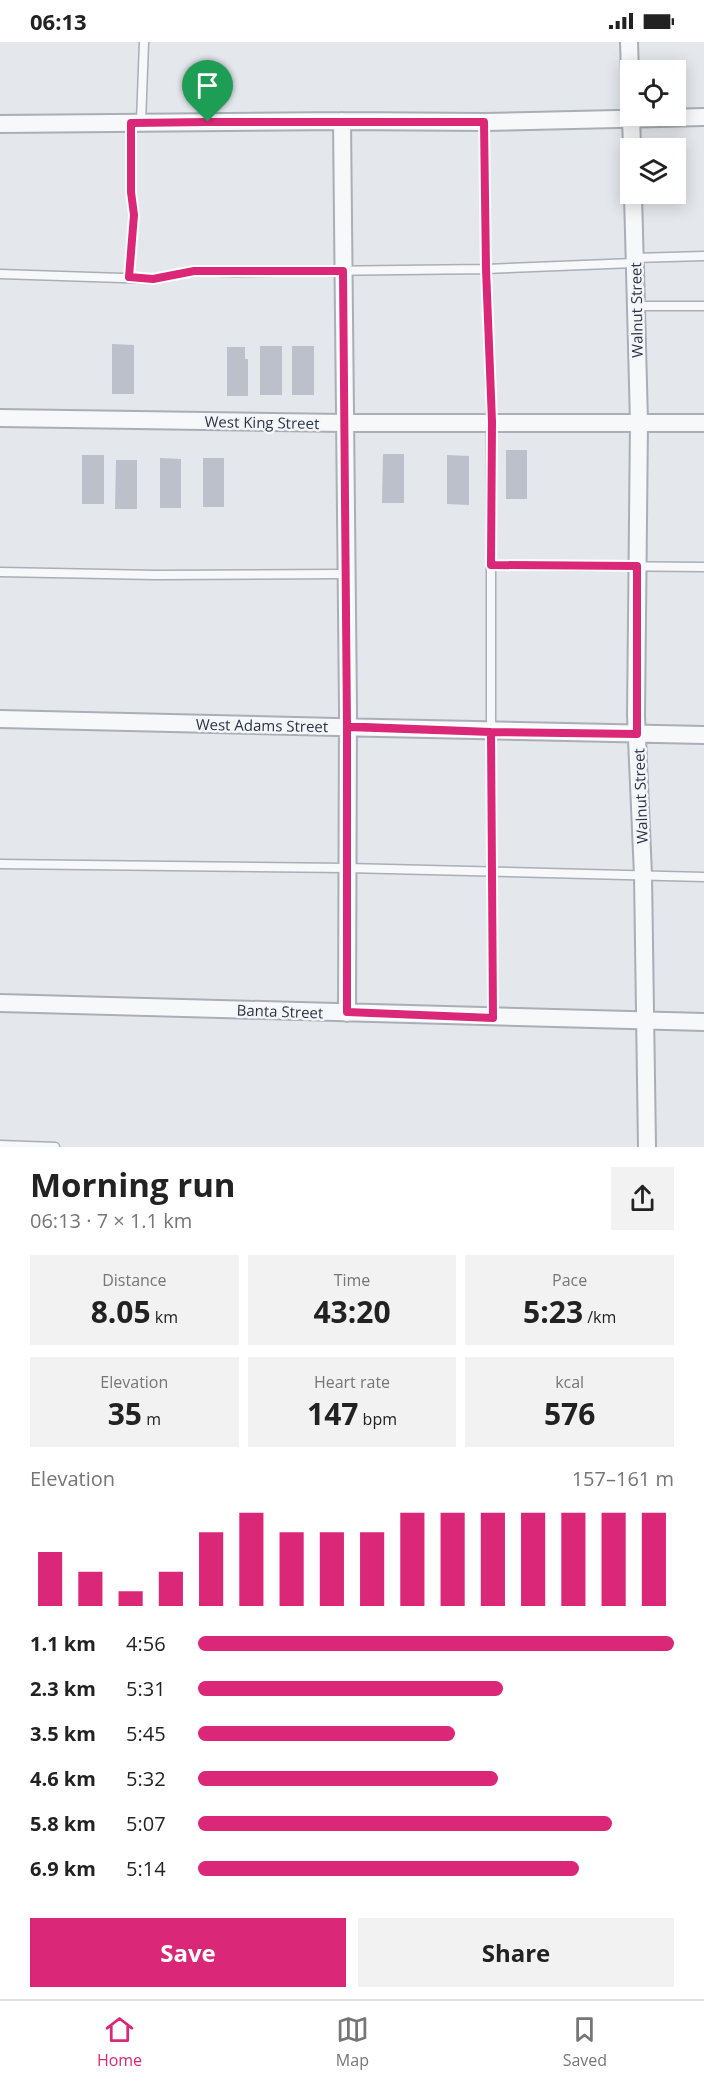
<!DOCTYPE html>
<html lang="en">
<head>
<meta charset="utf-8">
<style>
  :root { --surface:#fff; --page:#f2f2f2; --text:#222; --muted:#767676; --line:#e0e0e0; --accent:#db2777 }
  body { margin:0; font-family:"Open Sans",sans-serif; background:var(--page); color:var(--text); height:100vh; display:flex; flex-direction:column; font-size:22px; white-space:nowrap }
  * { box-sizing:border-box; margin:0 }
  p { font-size:20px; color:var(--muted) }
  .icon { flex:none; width:33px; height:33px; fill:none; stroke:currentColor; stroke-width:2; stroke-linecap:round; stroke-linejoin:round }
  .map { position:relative; height:1105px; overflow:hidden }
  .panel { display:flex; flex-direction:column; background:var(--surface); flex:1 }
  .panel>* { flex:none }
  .buttons { position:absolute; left:620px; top:18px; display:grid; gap:12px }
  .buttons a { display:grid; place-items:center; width:66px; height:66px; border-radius:0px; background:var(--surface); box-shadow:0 3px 15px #0003; font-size:30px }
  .pin { position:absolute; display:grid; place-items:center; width:51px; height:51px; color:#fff; margin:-62px -26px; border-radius:50% 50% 50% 0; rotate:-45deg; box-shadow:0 0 6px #0007 }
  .pin .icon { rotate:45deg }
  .round { display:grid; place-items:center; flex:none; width:63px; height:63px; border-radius:0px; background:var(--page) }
  .head { display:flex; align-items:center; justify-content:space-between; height:102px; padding:0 30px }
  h1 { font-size:33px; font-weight:700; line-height:45px }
  .figures { display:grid; grid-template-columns:repeat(3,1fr); gap:9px; height:102px; padding:6px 30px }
  .figures div { display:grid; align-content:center; border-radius:0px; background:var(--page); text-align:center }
  .figures b { font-size:30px; font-weight:700 }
  .figures small { font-size:16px; font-weight:400 }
  .figures p { font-size:16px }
  .chart { height:168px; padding:12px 30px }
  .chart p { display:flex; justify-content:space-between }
  .chart svg { width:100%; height:108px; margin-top:6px; stroke:var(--accent); stroke-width:6 }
  .cta { display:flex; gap:12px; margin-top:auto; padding:12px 30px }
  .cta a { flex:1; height:69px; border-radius:0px; background:var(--accent); color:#fff; font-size:24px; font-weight:700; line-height:69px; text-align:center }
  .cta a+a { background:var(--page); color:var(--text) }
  ul { padding:0 30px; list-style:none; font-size:20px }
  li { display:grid; grid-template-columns:96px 72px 1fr; align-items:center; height:45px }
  li i { height:15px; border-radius:8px; background:var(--accent) }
  .status { display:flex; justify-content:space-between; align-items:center; height:42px; padding:0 30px; background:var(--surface); direction:ltr }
  .status svg { height:16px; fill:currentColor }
  .menu { display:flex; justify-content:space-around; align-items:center; height:84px; border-top:2px solid var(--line); background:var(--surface); font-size:16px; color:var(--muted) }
  .menu a { display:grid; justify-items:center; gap:3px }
  .menu .selected { color:var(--accent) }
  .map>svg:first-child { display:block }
</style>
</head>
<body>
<div class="status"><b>06:13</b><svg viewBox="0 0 49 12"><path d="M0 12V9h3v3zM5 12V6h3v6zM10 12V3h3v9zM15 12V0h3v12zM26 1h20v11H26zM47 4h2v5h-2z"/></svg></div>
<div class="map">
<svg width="704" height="1105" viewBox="0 0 704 1105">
  <rect width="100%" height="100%" fill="#e4e7ec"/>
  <path fill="#bbc0ca" d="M112 302 134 303V352H112Z
    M260 304H282V353H260Z
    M292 304H314V353H292Z
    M227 305H245V317H248V354H227Z
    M506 408H527V457H506Z
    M383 412H404V461H382Z
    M82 413H104V462H82Z
    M447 413 469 414V463L447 462Z
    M160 416 181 417V466H160Z
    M203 416H224V465H203Z
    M116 418H137V467H115Z"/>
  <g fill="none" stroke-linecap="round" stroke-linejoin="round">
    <g stroke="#a9aeb7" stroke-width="11">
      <path id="lane" d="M141 80 144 0
        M484 80 486 227 491 362V671L493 975
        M634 216 704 214
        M0 232 153 237 194 229 237 230 486 227 634 221
        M129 235 134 173 131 150V80
        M635 264H704
        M491 523 704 525
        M0 530 156 533 345 532
        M0 822 347 826 704 835
        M0 1103 55 1105"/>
    </g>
    <g stroke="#a9aeb7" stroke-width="20">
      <path id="street" d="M629 0 630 31
        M631 74 632 106
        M342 79 348 667 347 971
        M0 82 342 79 484 80 704 75
        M633 152 639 380 636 674 643 833 647 1105
        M0 376 344 381H704
        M0 677C235 682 469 689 704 693
        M0 961 704 980"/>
    </g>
    <use href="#lane" stroke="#f7f8fa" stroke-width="8"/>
    <use href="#street" stroke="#f7f8fa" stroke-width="16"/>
  </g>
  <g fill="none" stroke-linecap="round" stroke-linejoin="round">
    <g stroke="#fff" stroke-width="12">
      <path id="route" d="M208 80 131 81V150L134 173 129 235 153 237 194 229H343L347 685 491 690 493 976 347 970V685H365L491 690 637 692V524L491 523 492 380 486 227 484 80H208"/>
    </g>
    <use href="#route" stroke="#db2777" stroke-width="8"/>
  </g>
  <g text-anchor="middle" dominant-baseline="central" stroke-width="5" stroke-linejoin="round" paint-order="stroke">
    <g font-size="15" fill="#2b3445" stroke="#f4f6f9">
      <text transform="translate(636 268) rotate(-91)">Walnut Street</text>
      <text transform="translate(262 380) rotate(1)">West King Street</text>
      <text transform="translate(262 683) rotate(1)">West Adams Street</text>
      <text transform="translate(640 754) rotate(-92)">Walnut Street</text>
      <text transform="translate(280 969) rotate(2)">Banta Street</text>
    </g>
  </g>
</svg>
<div class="buttons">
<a><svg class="icon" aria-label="locate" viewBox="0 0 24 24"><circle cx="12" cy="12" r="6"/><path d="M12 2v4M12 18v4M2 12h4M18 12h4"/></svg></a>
<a><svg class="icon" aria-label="layers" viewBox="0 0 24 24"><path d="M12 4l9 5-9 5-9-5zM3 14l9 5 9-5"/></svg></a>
</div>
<div class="pin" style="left:208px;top:80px;background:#1e9e55"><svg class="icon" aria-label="arrive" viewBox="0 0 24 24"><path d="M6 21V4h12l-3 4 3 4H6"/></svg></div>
</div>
<section class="panel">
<div class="head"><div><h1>Morning run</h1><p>06:13 · 7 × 1.1 km</p></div><a class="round"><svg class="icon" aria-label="share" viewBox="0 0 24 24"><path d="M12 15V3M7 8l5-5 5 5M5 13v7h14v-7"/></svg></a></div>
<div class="figures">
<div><p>Distance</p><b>8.05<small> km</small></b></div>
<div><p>Time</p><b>43:20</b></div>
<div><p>Pace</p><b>5:23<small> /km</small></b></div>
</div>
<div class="figures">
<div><p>Elevation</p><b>35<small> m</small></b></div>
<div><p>Heart rate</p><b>147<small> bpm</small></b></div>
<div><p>kcal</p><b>576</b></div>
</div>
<div class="chart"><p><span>Elevation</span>157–161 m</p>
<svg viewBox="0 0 160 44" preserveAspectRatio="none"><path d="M5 44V22M15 44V30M25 44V38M35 44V30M45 44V14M55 44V6M65 44V14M75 44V14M85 44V14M95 44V6M105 44V6M115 44V6M125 44V6M135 44V6M145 44V6M155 44V6"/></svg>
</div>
<ul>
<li><b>1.1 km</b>4:56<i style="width:100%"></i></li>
<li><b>2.3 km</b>5:31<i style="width:64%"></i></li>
<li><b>3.5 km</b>5:45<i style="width:54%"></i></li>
<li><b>4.6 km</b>5:32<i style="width:63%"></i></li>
<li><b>5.8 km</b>5:07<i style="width:87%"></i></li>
<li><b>6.9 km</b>5:14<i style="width:80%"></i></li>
</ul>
<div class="cta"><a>Save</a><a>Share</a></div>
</section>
<nav class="menu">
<a class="selected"><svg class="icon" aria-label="home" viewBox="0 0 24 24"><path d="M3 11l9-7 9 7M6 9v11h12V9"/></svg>Home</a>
<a><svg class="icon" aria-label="map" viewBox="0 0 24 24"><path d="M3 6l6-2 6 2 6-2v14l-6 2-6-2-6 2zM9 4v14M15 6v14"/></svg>Map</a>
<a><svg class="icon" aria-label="saved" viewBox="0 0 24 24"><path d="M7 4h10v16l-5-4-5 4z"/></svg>Saved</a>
</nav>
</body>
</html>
